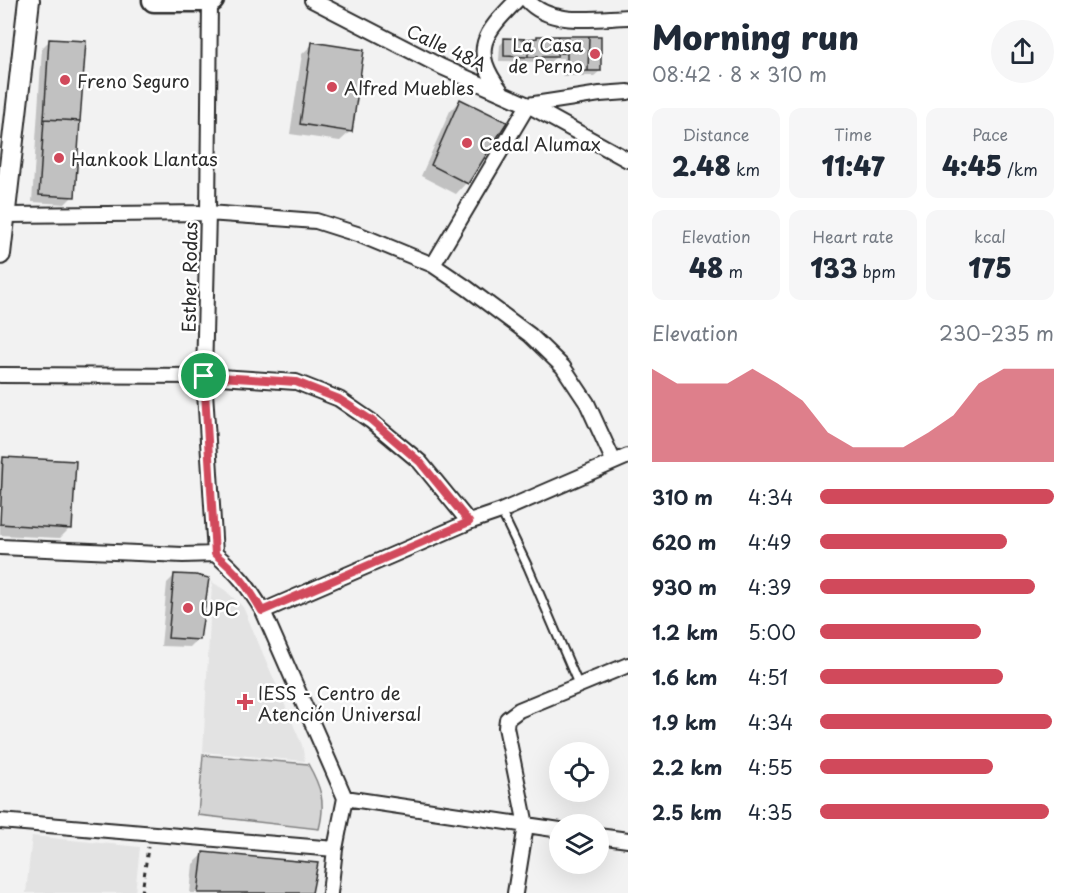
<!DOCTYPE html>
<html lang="en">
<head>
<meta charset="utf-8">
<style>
  :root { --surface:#fff; --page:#f6f6f7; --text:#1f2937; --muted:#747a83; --accent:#d1495b }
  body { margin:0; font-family:"Playpen Sans",sans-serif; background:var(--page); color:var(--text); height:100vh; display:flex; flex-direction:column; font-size:22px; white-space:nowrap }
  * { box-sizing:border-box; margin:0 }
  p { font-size:20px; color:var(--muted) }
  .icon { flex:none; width:33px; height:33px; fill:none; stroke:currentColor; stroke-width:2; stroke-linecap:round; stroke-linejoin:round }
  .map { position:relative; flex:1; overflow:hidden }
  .side { display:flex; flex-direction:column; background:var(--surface); width:450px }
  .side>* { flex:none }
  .tools { position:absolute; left:549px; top:742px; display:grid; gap:12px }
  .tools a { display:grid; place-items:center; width:60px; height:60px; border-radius:50%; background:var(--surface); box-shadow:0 6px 24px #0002; font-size:30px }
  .pin { position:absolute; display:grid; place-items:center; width:51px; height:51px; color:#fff; margin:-26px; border:3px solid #fff; border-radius:50%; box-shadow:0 2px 6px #0007 }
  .round { display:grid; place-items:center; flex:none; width:63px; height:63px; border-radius:32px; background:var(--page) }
  .overview { display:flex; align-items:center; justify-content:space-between; height:102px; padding:0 24px }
  h1 { font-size:33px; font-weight:800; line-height:45px }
  .stats { display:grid; grid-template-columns:repeat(3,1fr); gap:9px; height:102px; padding:6px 24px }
  .stats div { display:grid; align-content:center; border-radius:12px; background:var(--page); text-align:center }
  .stats b { font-size:26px; font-weight:800 }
  .stats small { font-size:16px; font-weight:400 }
  .stats p { font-size:16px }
  .chart { height:168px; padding:12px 24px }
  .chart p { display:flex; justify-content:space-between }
  .chart svg { width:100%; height:108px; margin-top:6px; fill:var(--accent); opacity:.7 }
  ul { padding:0 24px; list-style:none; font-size:20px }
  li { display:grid; grid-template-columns:96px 72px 1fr; align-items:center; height:45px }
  li i { height:15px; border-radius:8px; background:var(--accent) }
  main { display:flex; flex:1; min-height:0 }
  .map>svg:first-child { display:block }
</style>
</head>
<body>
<main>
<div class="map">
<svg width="628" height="893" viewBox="0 0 628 893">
  <rect width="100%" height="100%" fill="#f2f2f2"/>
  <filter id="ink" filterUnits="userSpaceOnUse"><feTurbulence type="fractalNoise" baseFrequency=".0167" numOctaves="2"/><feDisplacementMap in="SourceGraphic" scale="12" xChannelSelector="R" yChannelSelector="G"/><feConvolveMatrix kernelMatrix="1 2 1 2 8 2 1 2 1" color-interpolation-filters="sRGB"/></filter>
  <g filter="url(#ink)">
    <path fill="#e3e3e3" d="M212 582 225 590 243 607 302 745 305 761 203 752Z
      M32 836 140 847 135 893H26Z"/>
    <path fill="#d5d5d5" stroke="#808080" stroke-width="1.5" d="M203 755 308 764C321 787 326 802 319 829L198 815Z"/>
    <path fill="#0003" d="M537 37 600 38V71L594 76H562L563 58H555L550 62 499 61 500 45 505 40H535Z
      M50 40 73 196 65 204 32 202 42 48Z
      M313 44 351 131 340 141 290 134 302 54Z
      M460 100 466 183 456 194 421 176 450 111Z
      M4 458 70 528 60 538 0 535V462Z
      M175 575 198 639 190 647 161 646 167 583Z
      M204 854 310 893H190L193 864Z"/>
    <path fill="#c1c1c1" stroke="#2b2b2b" stroke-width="1.5" d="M537 36H558L557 57H528V39L537 38Z
      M558 36H589L588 71H567V53H557Z
      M589 36H601V71H588Z
      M504 38 528 39V57L504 56Z
      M49 39 86 41 80 121 44 119Z
      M312 42 364 50 352 132 300 124Z
      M460 99 507 122 468 184 431 165Z
      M44 119 80 121 75 197 39 195Z
      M3 457 76 461 72 529 0 524Z
      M174 574 196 575 209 578 200 640 168 638Z
      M203 852 318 863 312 893H198Z"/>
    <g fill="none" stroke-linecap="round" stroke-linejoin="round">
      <g stroke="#2b2b2b" stroke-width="11">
        <path id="service" d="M501 511 528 567 579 686"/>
      </g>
      <g stroke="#2b2b2b" stroke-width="18">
        <path id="minor" d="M210 0 208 213 204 376 215 554
          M312 0 442 67 528 105 628 160
          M527 0C551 27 596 18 628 17
          M501 91C469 49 485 33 517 0
          M5 215 208 213 316 221 360 235 433 265 467 288 530 335 563 367 587 403 614 462
          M433 265 528 105 600 94 628 92
          M0 375 204 376 296 382 339 399 371 421 420 462 469 522
          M0 547 183 555 215 554C237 572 248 586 263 611L345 798 335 849 330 893
          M263 611 469 522 501 511 628 456
          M345 798 560 830
          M0 821 335 849
          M598 836 628 840
          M515 893 526 825 506 727 507 719 519 710 628 665"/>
      </g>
      <g stroke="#2b2b2b" stroke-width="24">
        <path id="secondary" d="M0 254 29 0"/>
      </g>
      <g stroke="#2b2b2b" stroke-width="27">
        <path id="primary" d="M154 0H212"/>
      </g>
      <path stroke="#2b2b2b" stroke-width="3" stroke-dasharray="4.5 4.5" stroke-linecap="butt" d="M142 893 148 847"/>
      <use href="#service" stroke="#fff" stroke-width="7"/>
      <use href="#minor" stroke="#fff" stroke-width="14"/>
      <use href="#secondary" stroke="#fff" stroke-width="20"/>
      <use href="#primary" stroke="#fff" stroke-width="22"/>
    </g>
  </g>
  <g fill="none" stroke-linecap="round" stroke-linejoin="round" filter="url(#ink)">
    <g stroke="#fff" stroke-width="12">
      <path id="route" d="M204 376 296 382 339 399 371 420 420 462 469 522 262 611C248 586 237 572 215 554Z"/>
    </g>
    <use href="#route" stroke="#d1495b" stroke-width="8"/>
  </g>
  <g fill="#d1495b" stroke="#fff" stroke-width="2">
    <circle cx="595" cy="54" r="6"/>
    <circle cx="65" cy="80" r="6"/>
    <circle cx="332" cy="87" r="6"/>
    <circle cx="467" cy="143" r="6"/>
    <circle cx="59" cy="158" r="6"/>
    <circle cx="188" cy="608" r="6"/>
    <path d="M242 693h6v6h6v6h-6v6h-6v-6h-6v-6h6z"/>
  </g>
  <g text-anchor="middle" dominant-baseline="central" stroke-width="5" stroke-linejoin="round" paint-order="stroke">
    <g font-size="18" fill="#2b2b2b" stroke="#fff" text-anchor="start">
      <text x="583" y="44" text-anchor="end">La Casa<tspan x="583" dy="21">de Perno</tspan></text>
      <text x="77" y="80">Freno Seguro</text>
      <text x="344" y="87">Alfred Muebles</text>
      <text x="479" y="143">Cedal Alumax</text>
      <text x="71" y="158">Hankook Llantas</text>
      <text x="200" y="608">UPC</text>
      <text x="258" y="692">IESS - Centro de<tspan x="258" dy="21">Atención Universal</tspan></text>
    </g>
    <g font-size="18" fill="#2b2b2b" stroke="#fff">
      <text transform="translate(447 47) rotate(25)">Calle 48A</text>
      <text transform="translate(189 277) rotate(-89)">Esther Rodas</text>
    </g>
  </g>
</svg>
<div class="tools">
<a><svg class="icon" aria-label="locate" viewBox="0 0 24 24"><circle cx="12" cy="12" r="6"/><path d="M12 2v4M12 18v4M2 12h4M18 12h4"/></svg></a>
<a><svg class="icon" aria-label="layers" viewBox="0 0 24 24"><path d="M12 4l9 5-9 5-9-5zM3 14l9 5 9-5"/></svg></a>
</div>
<div class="pin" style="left:204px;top:376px;background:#1e9e55"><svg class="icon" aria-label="arrive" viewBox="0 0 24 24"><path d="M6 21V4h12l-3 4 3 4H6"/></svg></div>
</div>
<section class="side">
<div class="overview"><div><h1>Morning run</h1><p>08:42 · 8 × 310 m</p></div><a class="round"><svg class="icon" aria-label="share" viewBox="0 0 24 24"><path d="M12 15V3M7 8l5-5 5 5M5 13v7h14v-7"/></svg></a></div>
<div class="stats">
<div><p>Distance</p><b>2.48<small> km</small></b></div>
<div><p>Time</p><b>11:47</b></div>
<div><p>Pace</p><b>4:45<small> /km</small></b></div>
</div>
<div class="stats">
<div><p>Elevation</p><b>48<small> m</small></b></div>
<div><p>Heart rate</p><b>133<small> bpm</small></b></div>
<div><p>kcal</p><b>175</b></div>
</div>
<div class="chart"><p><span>Elevation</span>230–235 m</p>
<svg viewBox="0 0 160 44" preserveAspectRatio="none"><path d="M0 44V6L10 12L20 12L30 12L40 6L50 12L60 19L70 32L80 38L90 38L100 38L110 32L120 25L130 12L140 6L150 6L160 6V44z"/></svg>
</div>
<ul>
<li><b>310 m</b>4:34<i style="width:100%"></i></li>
<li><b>620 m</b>4:49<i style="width:80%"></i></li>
<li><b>930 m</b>4:39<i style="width:92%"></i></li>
<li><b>1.2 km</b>5:00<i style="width:69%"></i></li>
<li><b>1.6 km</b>4:51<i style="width:78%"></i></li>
<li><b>1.9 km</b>4:34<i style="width:99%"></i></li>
<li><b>2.2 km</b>4:55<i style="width:74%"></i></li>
<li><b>2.5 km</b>4:35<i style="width:98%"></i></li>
</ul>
</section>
</main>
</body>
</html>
